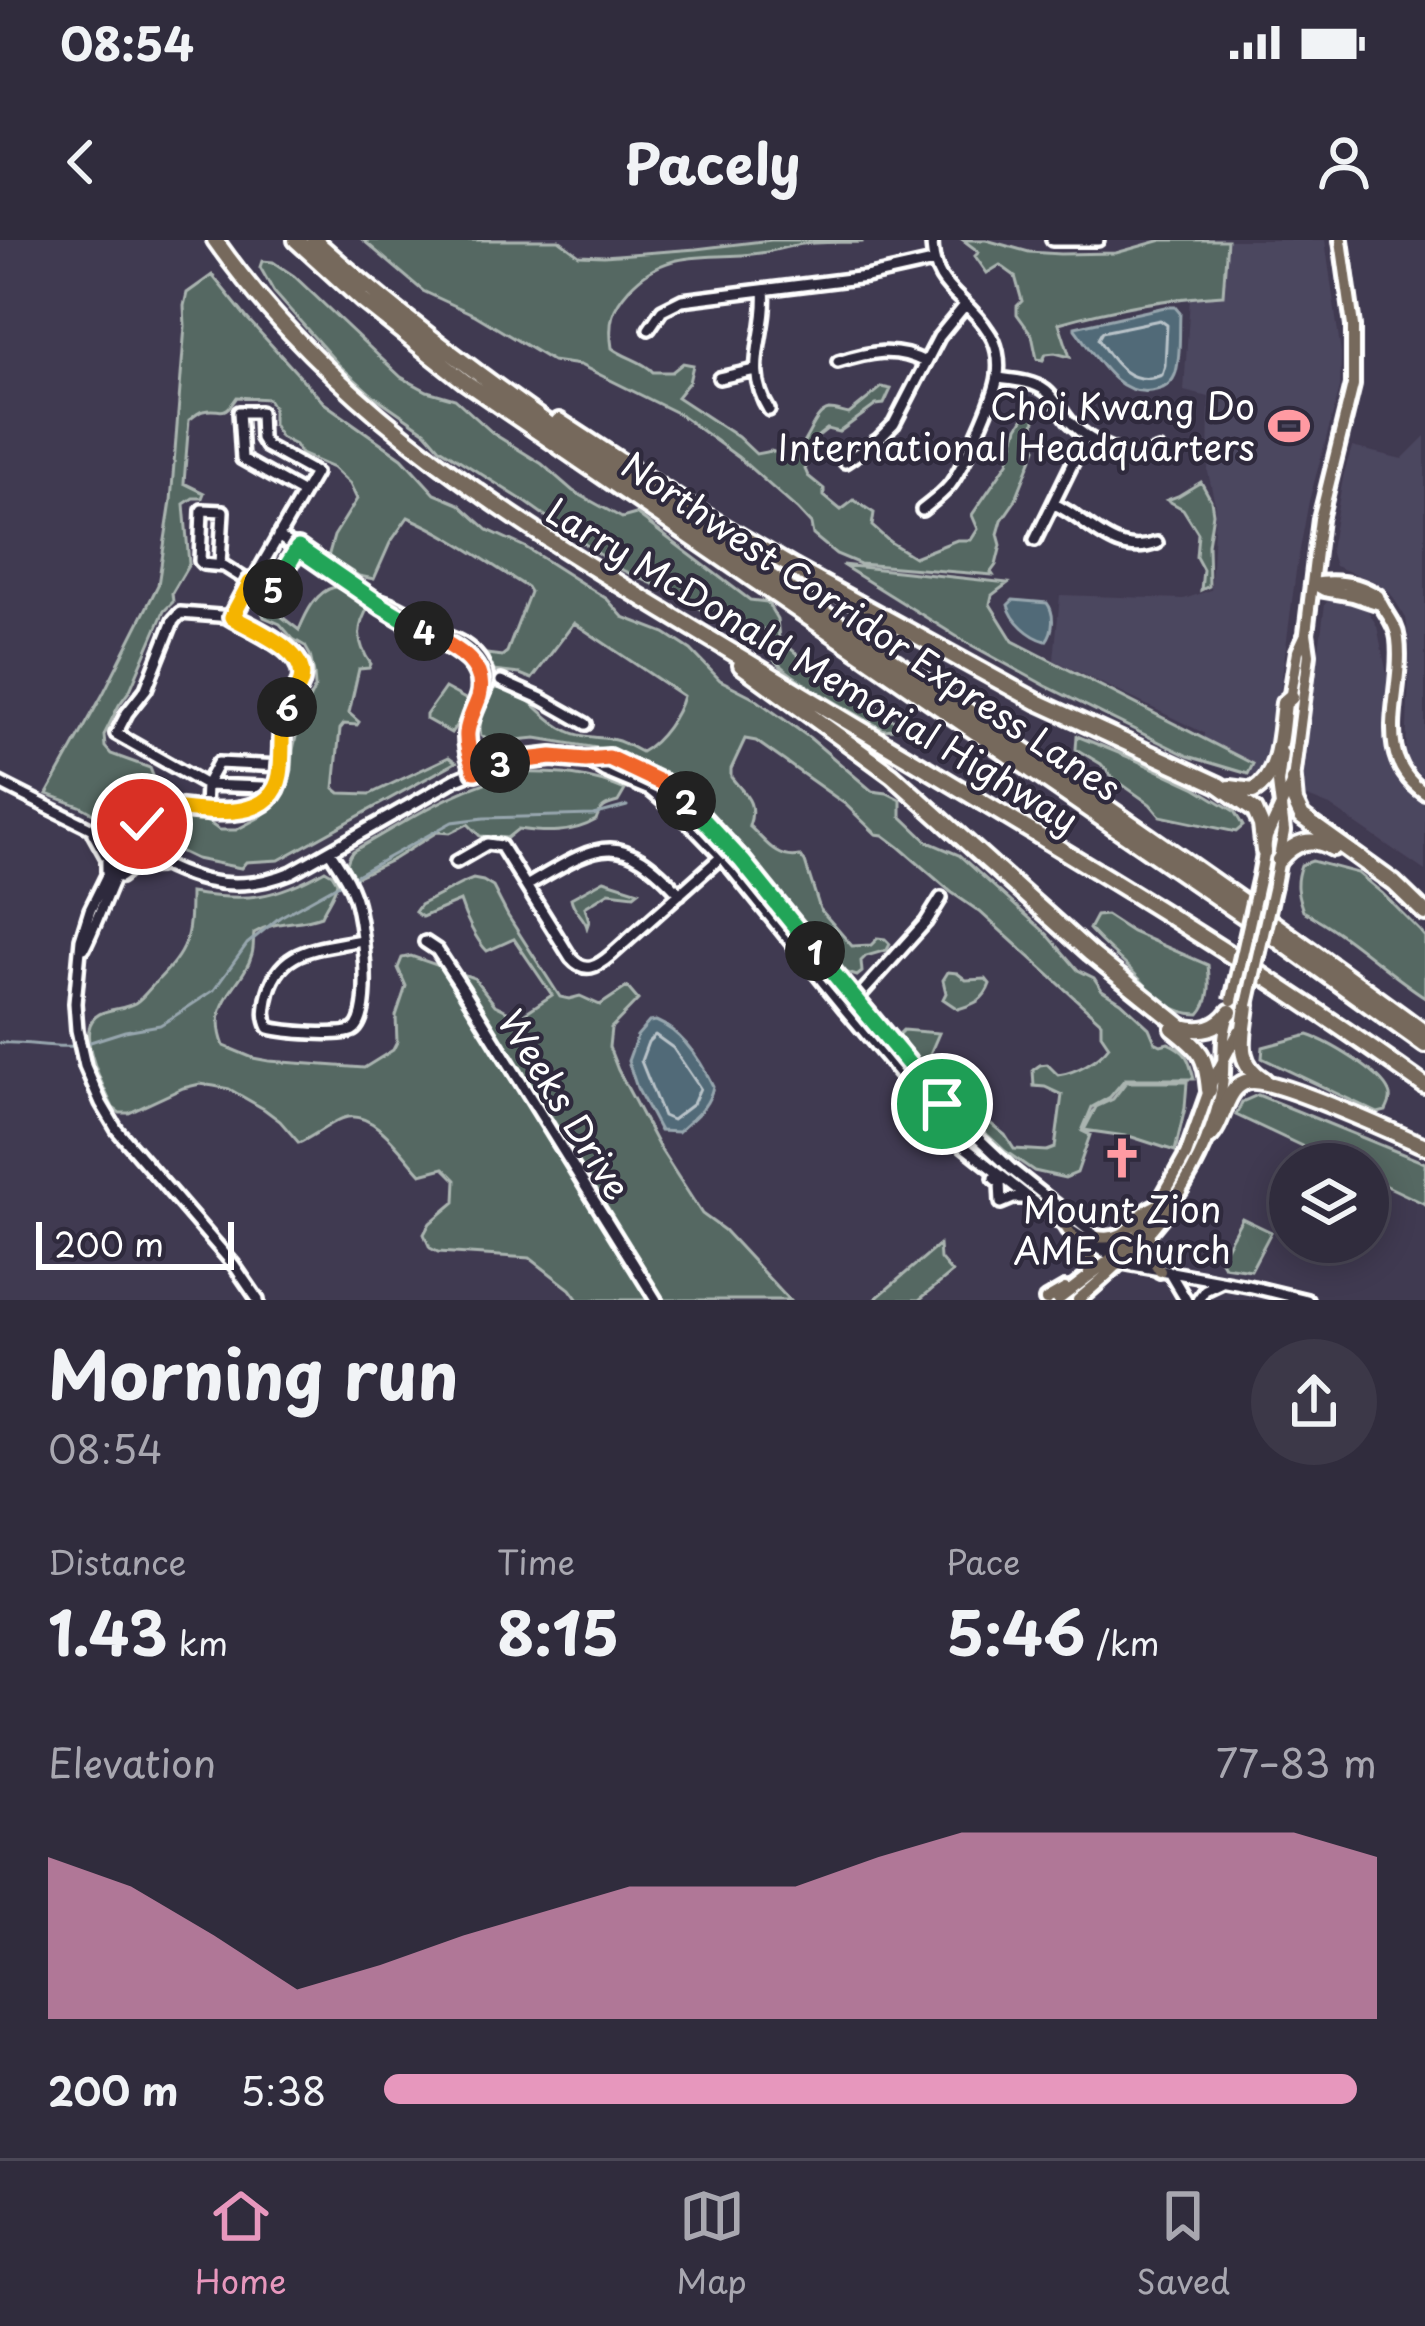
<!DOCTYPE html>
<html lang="en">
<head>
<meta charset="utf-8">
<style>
  :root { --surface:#302c3d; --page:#3c3848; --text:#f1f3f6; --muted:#a8a7b0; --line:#4b4857; --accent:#e797bd }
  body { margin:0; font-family:"Playpen Sans",sans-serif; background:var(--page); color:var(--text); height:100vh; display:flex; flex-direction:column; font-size:45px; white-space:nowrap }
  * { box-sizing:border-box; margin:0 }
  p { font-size:39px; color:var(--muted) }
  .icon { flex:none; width:66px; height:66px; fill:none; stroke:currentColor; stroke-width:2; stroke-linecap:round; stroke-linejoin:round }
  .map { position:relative; height:1060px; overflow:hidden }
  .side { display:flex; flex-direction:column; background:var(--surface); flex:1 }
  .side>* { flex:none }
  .buttons { position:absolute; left:1269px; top:903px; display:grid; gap:24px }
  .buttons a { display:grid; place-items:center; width:120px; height:120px; border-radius:50%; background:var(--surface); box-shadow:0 6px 30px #0003,0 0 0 3px var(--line); font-size:60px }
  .scale { position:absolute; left:36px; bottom:30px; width:198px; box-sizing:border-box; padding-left:12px; border:6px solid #fff; border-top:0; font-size:33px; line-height:42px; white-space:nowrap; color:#fff; -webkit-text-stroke:9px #2f2a3d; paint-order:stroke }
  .pin { position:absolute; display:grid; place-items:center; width:102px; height:102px; color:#fff; margin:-51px; border:6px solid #fff; border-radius:50%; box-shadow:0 3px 12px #0007 }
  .km { position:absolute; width:60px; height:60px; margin:-30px; border-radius:50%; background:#222; color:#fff; font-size:33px; line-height:60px; text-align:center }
  .round { display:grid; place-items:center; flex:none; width:126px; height:126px; border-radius:63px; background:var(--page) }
  .headline { display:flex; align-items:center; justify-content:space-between; height:204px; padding:0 48px }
  h1 { font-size:66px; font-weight:700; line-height:90px }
  .metrics { display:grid; grid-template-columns:repeat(3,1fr); gap:18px; height:204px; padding:12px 48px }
  .metrics div { display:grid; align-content:center }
  .metrics b { font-size:60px; font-weight:700 }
  .metrics small { font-size:33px; font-weight:400 }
  .metrics p { font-size:33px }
  .chart { height:336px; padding:24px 48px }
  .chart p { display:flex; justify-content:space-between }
  .chart svg { width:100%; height:216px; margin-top:12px; fill:var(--accent); opacity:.7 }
  ul { padding:0 48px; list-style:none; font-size:39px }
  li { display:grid; grid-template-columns:192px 144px 1fr; align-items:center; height:90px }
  li i { height:30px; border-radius:15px; background:var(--accent) }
  .status { display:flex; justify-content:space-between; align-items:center; height:84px; padding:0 60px; background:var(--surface); direction:ltr }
  .status svg { height:33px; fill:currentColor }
  header { display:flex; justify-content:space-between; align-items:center; height:156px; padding:0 48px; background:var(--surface); font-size:54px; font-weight:700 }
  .tab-bar { display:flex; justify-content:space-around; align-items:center; height:168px; border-top:3px solid var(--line); background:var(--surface); font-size:33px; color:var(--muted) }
  .tab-bar a { display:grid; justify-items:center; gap:6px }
  .tab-bar .active { color:var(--accent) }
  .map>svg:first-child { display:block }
</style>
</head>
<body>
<div class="status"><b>08:54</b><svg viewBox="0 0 49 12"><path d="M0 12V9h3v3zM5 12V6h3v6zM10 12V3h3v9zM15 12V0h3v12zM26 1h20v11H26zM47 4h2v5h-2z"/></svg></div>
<header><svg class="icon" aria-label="back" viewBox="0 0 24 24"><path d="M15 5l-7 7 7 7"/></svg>Pacely<svg class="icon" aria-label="person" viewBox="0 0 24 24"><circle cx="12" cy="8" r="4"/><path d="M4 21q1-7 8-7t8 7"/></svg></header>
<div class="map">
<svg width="1425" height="1060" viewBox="0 0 1425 1060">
  <rect width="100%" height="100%" fill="#403a51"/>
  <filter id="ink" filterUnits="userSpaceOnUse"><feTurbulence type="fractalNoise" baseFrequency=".00833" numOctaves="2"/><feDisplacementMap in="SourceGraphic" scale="24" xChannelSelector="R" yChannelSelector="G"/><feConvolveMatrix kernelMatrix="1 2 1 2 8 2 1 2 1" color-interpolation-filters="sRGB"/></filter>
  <g filter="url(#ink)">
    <path fill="#4c465f" d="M1227 0H1325L1341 114 1340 148 1309 261 1296 331 1270 529 1251 536 1203 512 1204 493 1054 420 1060 355 1184 359 1211 350 1215 264 1208 232 1209 157 1184 151 1190 57 1223 55Z
      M1425 196V539L1412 527 1406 513 1410 409 1406 378 1390 353 1376 342 1335 326 1330 310 1344 233 1352 207 1402 219Z
      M1330 359H1347L1365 366 1377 386 1388 439 1385 512 1392 532 1404 549 1425 563V631L1330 566 1300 554 1325 364Z"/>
    <path fill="#546862" stroke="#aab4b0" stroke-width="3" d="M363 0H559L579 15 604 16 696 9 771 0H862V2C841 3 818 1 797 5 784 7 772 12 760 13 709 21 668 6 629 49 612 68 608 82 612 108 625 118 643 121 653 132H672L683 123 693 125 689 142 677 157 738 197 756 214 771 211 790 217C808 207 812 173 829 170 836 170 843 173 849 174L882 147 891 149 884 164 876 165 839 192 827 189 813 200 814 214 805 229 808 236 824 249V256L841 270 854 260 874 273 872 286 890 302 914 317 957 300H971L978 289 972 275 1008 222 1018 187 1025 176 1036 171 1034 187 1036 208 1015 261 1002 280 998 294 1001 305 996 325 991 332 993 335 860 324 836 314 813 295 811 284 798 270 738 217 679 174 580 125 552 121 475 75 423 51Z
      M963 0H986L1029 12 1060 14 1116 13 1162 0H1227L1223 55C1168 58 1112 68 1059 83L1070 117 1055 113 1046 114 1043 120 1037 119 1032 95 1017 74V66L1022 61 1015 36 1000 25 987 33 975 16 979 12Z
      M262 21 273 22 294 36 401 137 427 151 455 159 494 194 542 224 573 251 622 278 636 274 750 360 767 362 777 379 779 399 803 419 859 448 896 483 893 489 884 490C852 470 776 435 761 403L767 396 763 389 736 382 719 381 686 359 620 329 527 263 440 208 426 192 370 153 338 124 274 52 260 27Z
      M212 35 246 77 324 163 402 218 435 254 459 264 488 290 525 307 583 344 607 359 623 377 665 393 691 410 720 440 751 456 810 498 872 551 887 553 901 560V576L928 602 959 615 980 634 1047 694 1078 730 1094 738 1102 750 1121 762 1149 788 1155 802 1161 805 1168 803C1187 811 1189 819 1194 839H1125L1110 857 1092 867 1082 891 1090 895 1077 933 1065 938 1034 931 1005 911 952 862 898 795 903 790 939 793 930 814 949 833 955 850 981 876 1005 895 1014 909 1047 911 1055 908 1062 855 1045 847 1034 846 1033 830 1040 825 1047 824 1058 835C1075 833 1099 820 1109 806L1101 794V782L980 672 951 652 899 607 883 595 876 594 845 564 756 501 745 499 731 529V537C744 554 758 561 749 586 765 600 777 621 800 616L805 622 820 669 852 706 871 705 878 698 885 699 890 704 887 710 866 716 861 721 862 732 857 736 841 731 698 559 664 534 609 510 536 498 494 502 481 496C477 478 486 463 496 448 532 451 540 479 568 491 584 499 599 496 615 500 624 502 633 508 641 512 660 502 678 475 683 456L574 383 532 439 520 434 493 431 487 414 502 416 507 412 530 352 527 347C488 323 450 295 408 277L390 303 374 339 359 336 328 317 334 296 357 259 350 244 333 228 301 214 295 205 280 197 273 184V167L268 159 237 157C222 180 221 166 203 171 198 172 194 177 189 180L184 243 204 253 202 258H193L184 264 189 324 172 353 173 362 164 371 130 450 119 465 104 495 105 507 111 514 150 528 160 554C145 570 135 561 119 587L80 566 47 554 103 454 158 345 171 261 185 86 184 66 187 53Z
      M1201 242 1211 260 1213 273 1208 305 1209 346 1201 350 1203 330 1196 317 1198 293 1183 269 1167 260 1178 256Z
      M842 325 1008 343 992 355 990 364 1013 401 1253 524 1248 534 1188 516 1046 446 964 401Z
      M335 347 370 365C356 386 356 403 371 424L369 428 359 429 349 473 359 482 357 485 344 484 340 489 334 548 340 553 370 554 449 517 456 522 279 620 246 622 241 628 196 619 148 596 149 587 158 578 204 579 219 590H236L260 577 276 563 286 544 292 530 293 510 301 475 315 448 314 434 310 415 305 406 293 399 280 384 264 377 261 370H273L299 390C306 373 316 351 335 347Z
      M445 448 469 461 470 465 451 493 426 479V475Z
      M1077 496 1131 518 1196 548 1234 571 1243 586 1236 592 1160 576 1150 564 1113 538 1101 524 1076 509Z
      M520 533C558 532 591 535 625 550L618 562C606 565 600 567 596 580 572 594 545 593 518 589L507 598 480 596 468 584 450 593 437 592 394 619 356 637C343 633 346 620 353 611 408 580 458 546 520 533Z
      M1312 621 1358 633 1382 653 1420 691 1425 697V757C1383 730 1348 694 1303 671 1297 654 1294 643 1301 625Z
      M325 630 332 634 337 642C335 654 326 664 321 676 298 685 278 679 254 693 253 700 254 707 252 714 243 748 206 760 224 806L253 818 269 821 364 828 393 810 397 802 396 776 406 746 398 728 402 718 411 716 474 738 495 765 519 777 552 755 514 699 487 711C476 700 465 677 460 661L422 677 415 672 420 665 463 643 473 639 483 641 493 647 508 676 560 757 569 759 580 756 600 765 627 747 638 760 611 788 609 807 618 830 659 907 702 974 724 990 789 1060H578L570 1049 530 1018 438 1012 430 1008 424 994 430 983 455 962 456 940 444 928 421 934C403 915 374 869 344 878 335 880 312 897 299 903L280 881 264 869 229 849 214 846 200 844 183 848 129 873H120L113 868C104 848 85 810 89 789 93 766 120 772 135 763 142 759 149 749 154 744 188 710 190 699 190 653 246 662 274 659 325 630Z
      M604 640 639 651 634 655 609 652 585 667 589 681 587 687C584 676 573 671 571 658Z
      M1106 675 1132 692 1208 725C1210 743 1211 761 1199 774 1165 773 1152 751 1130 729 1116 715 1102 704 1089 689L1096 676Z
      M948 732 957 733 966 740 986 739 990 744C984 761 974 764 958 769L943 759 946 753 943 740Z
      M1308 795C1327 801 1381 832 1389 852 1392 859 1389 864 1386 871L1378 873 1262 818 1263 807Z
      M1126 842H1187L1185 868 1175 911 1132 897 1084 890 1096 867 1113 859Z
      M1258 855 1425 923V964L1368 937V924H1340L1236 875 1242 862Z
      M1242 978 1271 992 1251 1030 1224 1026 1220 1019Z
      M939 1005 940 1019 952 1033 919 1060H874Z"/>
    <path fill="#516a78" stroke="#97a6ae" stroke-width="3" d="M1165 67H1175L1180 73C1179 91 1181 114 1176 132 1173 142 1166 148 1156 150 1117 160 1095 115 1075 89V87Z
      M1013 360 1047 363C1055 373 1054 391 1046 401 1030 397 1012 381 1008 365Z
      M656 781C682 792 701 821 713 846 709 868 694 877 678 892L660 891 637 848 628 821 637 796 649 782Z"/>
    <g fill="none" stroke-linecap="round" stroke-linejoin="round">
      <path stroke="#b9c3c9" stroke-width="3" d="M1160 80 1167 85 1165 125 1162 135C1130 148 1114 123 1098 99L1102 92Z
        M655 795 673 808 700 848 693 864 672 880 663 876 641 821 648 802Z"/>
      <path stroke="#97a6ae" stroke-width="3" d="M351 638 452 582 484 578 593 575 627 566
        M0 803C25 801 49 808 74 806
        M84 804 125 791 160 785 170 779 214 750 247 704 280 677 343 642"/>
      <g stroke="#fff" stroke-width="18">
        <path id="minor" d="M1052 0H1098
          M764 50C768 95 742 127 769 170
          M649 89 662 70 682 60 866 37 933 22
          M838 122C869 112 895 106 925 122
          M719 138 755 130
          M998 138C1014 140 1033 141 1046 151 1056 159 1061 172 1070 182 1090 203 1131 224 1159 211
          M845 222 878 200 894 184 939 97 965 65
          M1054 264C1090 280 1113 319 1157 303
          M922 270C932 262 942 255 950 245 963 228 996 156 998 135 1000 120 997 103 988 91 966 55 932 51 932 0
          M278 296 382 366 470 420C492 450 472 460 468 489 465 503 471 517 474 531
          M1035 300 1086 196
          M220 325 223 271 202 270 200 321 203 324 224 326 270 355 297 308
          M377 359C400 365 420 379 436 392 442 396 448 396 454 399 480 411 497 435 481 461
          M232 377 315 233 266 206 261 198 260 172H239L242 219 303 253
          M501 441 542 459 586 484
          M586 520 604 531 650 550 688 582 721 616 845 769 957 901 1066 987 1122 1023 1253 1047 1307 1060
          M0 543C39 563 78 582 117 601 178 633 222 661 292 632L456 539 485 527 511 520 552 517 586 520 609 518 670 547 703 576 942 864 1011 929 1097 997 1143 1025
          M205 569 206 545 218 523 281 526
          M93 593 107 618V632
          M330 612C338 625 348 638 353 653 362 674 375 777 353 790 340 797 284 792 269 788 264 777 265 771 267 759 277 707 318 709 361 700
          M456 622 487 604 501 606 571 718C585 734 597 727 611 715L722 616
          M120 637 133 627 159 626
          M526 646C597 605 618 586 680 654
          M425 702 437 710 464 751 656 1060
          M84 708C105 668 124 593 161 567
          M852 764 926 682 941 658
          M994 938 1000 943 1001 963 1013 958H1027
          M1170 1033 1186 1060
          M258 1060 234 1025 117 890 101 863 85 826 77 790 75 763 81 699 90 670 136 576 150 567 242 571 265 562 277 545 282 481 302 437 300 424 294 414 232 377 180 373 173 381 146 449 127 473 116 494 206 545 263 547 272 554
          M1198 1060 1205 1050 1222 1042"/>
      </g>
      <g stroke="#fff" stroke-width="20">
        <path id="major" d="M1313 344C1336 340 1358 343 1378 356 1383 372 1396 381 1398 399 1405 454 1369 515 1425 553
          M1315 345 1324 350 1353 355 1380 364
          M1290 460 1298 411 1305 396
          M1260 636 1267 597 1293 540 1309 414 1306 393 1320 279 1353 145V86L1341 0
          M1274 645 1284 591 1278 543 1282 513
          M1066 987C1075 1004 1098 1011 1089 1033
          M1149 996V1013L1160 1031
          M1097 997C1134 1002 1128 977 1157 965
          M1046 1060 1065 1049
          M1058 1060 1106 1023 1136 996 1150 979 1186 915 1212 842 1239 791
          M1078 1060C1146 1003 1198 947 1220 858 1227 830 1219 802 1229 775"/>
      </g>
      <g stroke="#fff" stroke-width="22">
        <path id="highway" d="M215 0C351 194 564 310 762 430 985 565 1213 694 1425 846
          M296 0 363 61 464 141 1273 696 1425 805
          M314 0C454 126 612 228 768 335 988 485 1210 635 1425 793
          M559 181 689 266 794 328 1038 462 1219 545 1255 571 1261 585 1264 611
          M741 425 892 535 1090 713 1182 787C1202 792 1217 789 1230 772
          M1293 540 1295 562 1302 577 1394 643 1425 673
          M1230 548 1253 551C1281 535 1280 492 1284 463L1291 457
          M1279 620C1295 601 1311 596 1333 608
          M1247 765C1244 795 1233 822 1264 840
          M1173 788C1200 809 1206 815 1209 850
          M1209 897C1224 883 1224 850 1245 842 1268 833 1396 894 1425 906"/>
      </g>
      <use href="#minor" stroke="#2f2a3d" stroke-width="9"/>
      <use href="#major" stroke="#76695c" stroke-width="10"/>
      <use href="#highway" stroke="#76695c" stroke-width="14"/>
      <g stroke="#fff" stroke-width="20" stroke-linecap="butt">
        <path id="major-bridge" d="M1232 760 1260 636
          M1247 765 1274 645"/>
      </g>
      <use href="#major-bridge" stroke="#76695c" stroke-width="10"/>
    </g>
  </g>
  <g fill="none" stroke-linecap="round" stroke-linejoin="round" filter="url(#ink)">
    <g stroke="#fff" stroke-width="24">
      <path id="split-1" d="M815 711 942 864"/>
    </g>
    <g stroke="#fff" stroke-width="24">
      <path id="split-2" d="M686 561 742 621 815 711"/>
    </g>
    <g stroke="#fff" stroke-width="24">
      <path id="split-3" d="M500 523 552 517 586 520 609 518 670 547 686 561"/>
    </g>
    <g stroke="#fff" stroke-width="24">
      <path id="split-4" d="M424 391C450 406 489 421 479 457 475 469 468 481 467 493 466 506 471 519 475 531L500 523"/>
    </g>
    <g stroke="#fff" stroke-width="24">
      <path id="split-5" d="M273 349 298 308 382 366 424 391"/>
    </g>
    <g stroke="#fff" stroke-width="24">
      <path id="split-6" d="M273 349 270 355 250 343 232 377C254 390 309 411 301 441 299 450 292 459 287 467"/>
    </g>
    <g stroke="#fff" stroke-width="24">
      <path id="split-7" d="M142 584 161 567C198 569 271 587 280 535 284 512 279 490 287 467"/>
    </g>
    <use href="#split-1" stroke="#22a559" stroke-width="15"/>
    <use href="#split-2" stroke="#22a559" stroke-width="15"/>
    <use href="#split-3" stroke="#f0652b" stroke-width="15"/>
    <use href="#split-4" stroke="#f0652b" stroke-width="15"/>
    <use href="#split-5" stroke="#22a559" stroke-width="15"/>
    <use href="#split-6" stroke="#f5b400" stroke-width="15"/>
    <use href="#split-7" stroke="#f5b400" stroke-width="15"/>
  </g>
  <defs>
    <g id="stadium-bare" transform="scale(3.24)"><path d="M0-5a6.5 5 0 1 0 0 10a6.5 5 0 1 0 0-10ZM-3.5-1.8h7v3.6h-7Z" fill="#ff9aa2" stroke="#2f2a3d" stroke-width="2.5" paint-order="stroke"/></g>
    <g id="church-bare" transform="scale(3.24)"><path d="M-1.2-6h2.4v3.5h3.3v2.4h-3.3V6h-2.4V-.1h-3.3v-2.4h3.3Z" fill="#ff9aa2" stroke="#2f2a3d" stroke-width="2.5" paint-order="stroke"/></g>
  </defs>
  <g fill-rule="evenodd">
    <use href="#stadium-bare" x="1289" y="186"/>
    <use href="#church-bare" x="1122" y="918"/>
  </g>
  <g text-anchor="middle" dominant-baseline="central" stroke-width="9" stroke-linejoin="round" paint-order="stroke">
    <g font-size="36" fill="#fff" stroke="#2f2a3d" text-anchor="end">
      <text x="1255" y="165">Choi Kwang Do<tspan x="1255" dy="41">International Headquarters</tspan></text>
      <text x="1122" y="968" text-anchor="middle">Mount Zion<tspan x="1122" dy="41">AME Church</tspan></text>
    </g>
    <g font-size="36" fill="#fff" stroke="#2f2a3d">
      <text transform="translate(872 385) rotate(34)">Northwest Corridor Express Lanes</text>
      <text transform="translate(813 424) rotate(31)">Larry McDonald Memorial Highway</text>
      <text transform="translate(566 864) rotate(58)">Weeks Drive</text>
    </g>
  </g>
</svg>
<div class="buttons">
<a><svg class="icon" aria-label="layers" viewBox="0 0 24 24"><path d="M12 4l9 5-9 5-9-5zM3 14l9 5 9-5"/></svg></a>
</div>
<div class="scale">200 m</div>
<div class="pin" style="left:942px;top:864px;background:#1e9e55"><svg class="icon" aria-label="arrive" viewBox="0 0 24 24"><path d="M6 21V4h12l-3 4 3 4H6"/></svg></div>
<div class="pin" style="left:142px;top:584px;background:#d93025"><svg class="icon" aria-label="check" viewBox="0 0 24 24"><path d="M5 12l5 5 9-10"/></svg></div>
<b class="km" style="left:815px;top:711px">1</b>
<b class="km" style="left:686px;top:561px">2</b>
<b class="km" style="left:500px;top:523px">3</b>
<b class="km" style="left:424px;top:391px">4</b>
<b class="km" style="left:273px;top:349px">5</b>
<b class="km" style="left:287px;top:467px">6</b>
</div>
<section class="side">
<div class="headline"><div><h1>Morning run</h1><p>08:54</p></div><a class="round"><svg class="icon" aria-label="share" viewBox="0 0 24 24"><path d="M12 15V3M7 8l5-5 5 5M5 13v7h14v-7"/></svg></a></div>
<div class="metrics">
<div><p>Distance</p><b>1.43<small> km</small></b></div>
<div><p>Time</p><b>8:15</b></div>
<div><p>Pace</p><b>5:46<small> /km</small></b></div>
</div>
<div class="chart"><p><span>Elevation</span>77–83 m</p>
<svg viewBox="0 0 160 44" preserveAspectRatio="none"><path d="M0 44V11L10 17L20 27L30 38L40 33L50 27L60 22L70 17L80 17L90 17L100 11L110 6L120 6L130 6L140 6L150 6L160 11V44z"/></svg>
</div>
<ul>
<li><b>200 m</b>5:38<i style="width:98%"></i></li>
</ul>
</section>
<nav class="tab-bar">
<a class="active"><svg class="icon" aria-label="home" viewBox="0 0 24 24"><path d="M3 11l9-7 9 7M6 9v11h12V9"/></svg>Home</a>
<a><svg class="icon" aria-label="map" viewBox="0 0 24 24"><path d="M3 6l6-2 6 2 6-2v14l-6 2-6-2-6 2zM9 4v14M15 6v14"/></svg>Map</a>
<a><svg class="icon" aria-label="saved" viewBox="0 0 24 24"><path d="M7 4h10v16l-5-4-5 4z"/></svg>Saved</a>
</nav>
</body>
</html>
